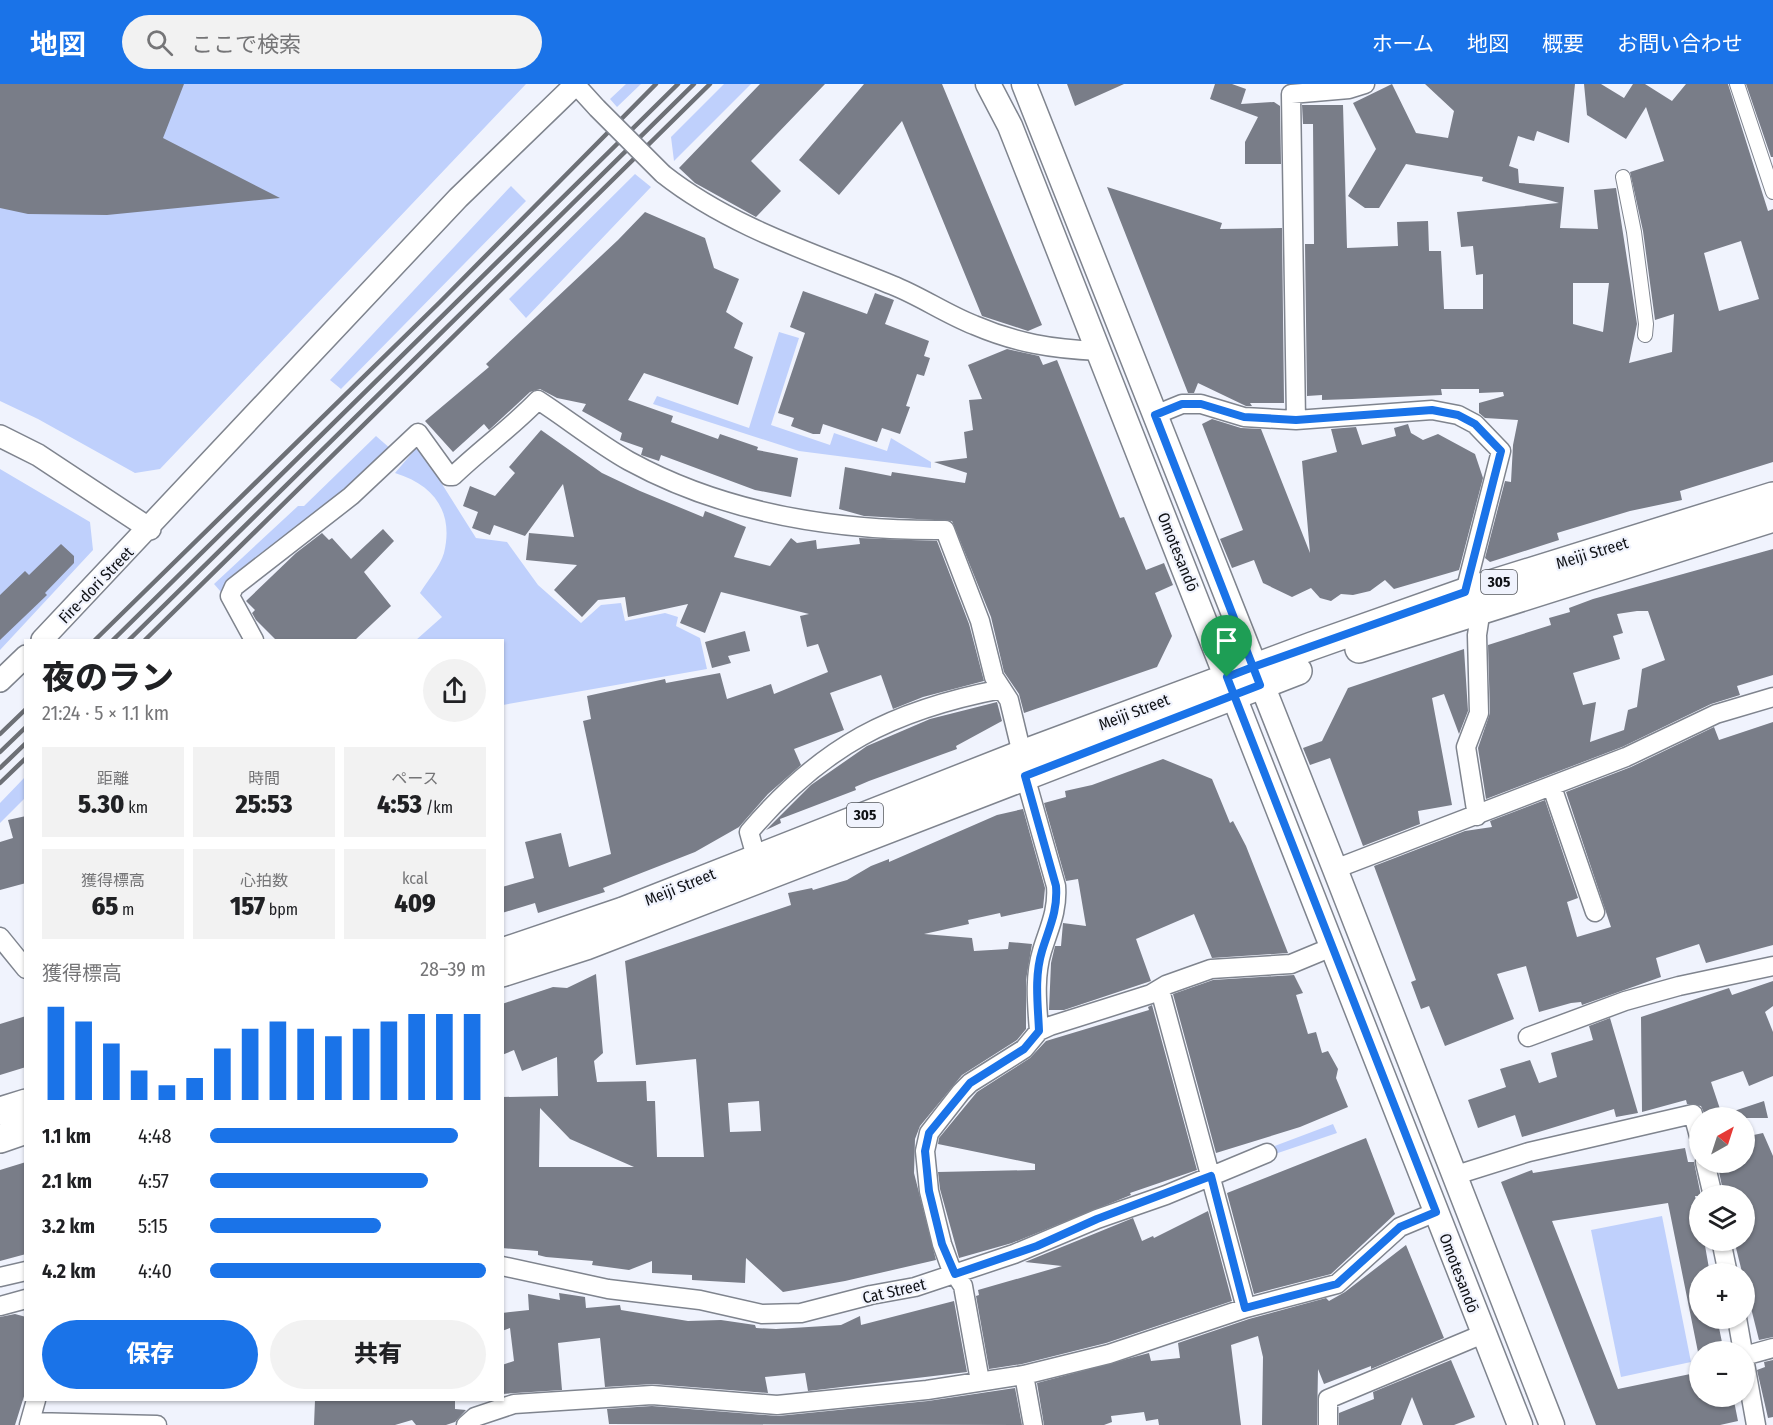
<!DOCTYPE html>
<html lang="ja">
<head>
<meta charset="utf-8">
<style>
  :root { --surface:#fff; --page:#f2f2f2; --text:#202124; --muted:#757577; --accent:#1a73e8 }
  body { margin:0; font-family:"Fira Sans Condensed","Noto Sans JP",sans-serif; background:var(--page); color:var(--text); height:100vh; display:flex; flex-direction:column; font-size:22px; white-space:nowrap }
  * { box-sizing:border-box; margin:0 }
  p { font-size:20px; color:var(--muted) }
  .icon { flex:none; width:33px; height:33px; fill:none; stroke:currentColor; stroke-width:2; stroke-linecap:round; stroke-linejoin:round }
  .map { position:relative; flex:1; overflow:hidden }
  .details { position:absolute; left:24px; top:555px; width:480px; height:762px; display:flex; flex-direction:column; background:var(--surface); border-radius:0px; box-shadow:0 2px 4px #0004 }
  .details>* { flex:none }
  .needle { width:39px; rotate:39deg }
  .buttons { position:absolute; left:1689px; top:1023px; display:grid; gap:12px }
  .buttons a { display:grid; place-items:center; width:66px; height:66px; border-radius:50%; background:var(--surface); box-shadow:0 2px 4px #0004; font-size:30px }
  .pin { position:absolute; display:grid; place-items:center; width:51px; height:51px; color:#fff; margin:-62px -26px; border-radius:50% 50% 50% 0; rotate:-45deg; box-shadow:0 0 6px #0007 }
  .pin .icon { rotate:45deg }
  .round { display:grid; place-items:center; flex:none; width:63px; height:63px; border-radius:32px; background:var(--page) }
  .overview { display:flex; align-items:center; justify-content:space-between; height:102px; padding:0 18px }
  h1 { font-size:33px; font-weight:800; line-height:45px }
  .stats { display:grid; grid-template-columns:repeat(3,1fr); gap:9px; height:102px; padding:6px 18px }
  .stats div { display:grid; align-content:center; border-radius:0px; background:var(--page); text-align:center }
  .stats b { font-size:26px; font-weight:800 }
  .stats small { font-size:16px; font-weight:400 }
  .stats p { font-size:16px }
  .chart { height:168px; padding:12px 18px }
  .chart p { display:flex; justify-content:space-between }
  .chart svg { width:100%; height:108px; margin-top:6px; stroke:var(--accent); stroke-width:6 }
  .button { display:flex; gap:12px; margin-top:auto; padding:12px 18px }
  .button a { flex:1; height:69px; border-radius:36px; background:var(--accent); color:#fff; font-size:24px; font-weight:800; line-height:69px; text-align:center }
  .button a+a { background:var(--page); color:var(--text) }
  ul { padding:0 18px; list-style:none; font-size:20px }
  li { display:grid; grid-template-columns:96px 72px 1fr; align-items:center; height:45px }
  li i { height:15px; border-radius:8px; background:var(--accent) }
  header { display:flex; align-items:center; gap:36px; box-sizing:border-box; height:84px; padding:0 30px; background:var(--accent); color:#fff }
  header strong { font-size:28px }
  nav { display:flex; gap:33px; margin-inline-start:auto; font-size:21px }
  .search { width:420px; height:54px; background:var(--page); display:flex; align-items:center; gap:15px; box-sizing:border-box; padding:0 21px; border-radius:33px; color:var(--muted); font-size:22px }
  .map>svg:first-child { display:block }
</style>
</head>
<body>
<header>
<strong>地図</strong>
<div class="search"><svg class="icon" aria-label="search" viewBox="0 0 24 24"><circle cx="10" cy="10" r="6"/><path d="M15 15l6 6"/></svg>ここで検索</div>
<nav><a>ホーム</a><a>地図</a><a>概要</a><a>お問い合わせ</a></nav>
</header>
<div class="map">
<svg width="1773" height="1341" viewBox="0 0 1773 1341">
  <rect width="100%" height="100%" fill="#f0f3fd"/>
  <path fill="#bfd0fc" d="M0 0H526L160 385 135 389 38 335 0 317Z
    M626 0H641L617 23 610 15Z
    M724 0H751L674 77 671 53Z
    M635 90 651 103 526 234 509 215Z
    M511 102 526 117 341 305 330 296Z
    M779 248 799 254 771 341 830 361 834 349 887 367 891 354 931 378V384L799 367 653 320 657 312 749 344Z
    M376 352 392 366 374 384 221 508 214 500 298 422H304Z
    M418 362 476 454 507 458 538 501 581 539 601 521 621 519 625 537 665 529 678 533 676 542 700 554 707 585 503 621 502 556H416L442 533 420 509C427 497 440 483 444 469 454 428 434 401 395 389Z
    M0 385 90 438 93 466 0 566Z
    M25 693V714L0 739V719Z
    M1333 1040 1337 1049 1272 1071 1269 1064Z
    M1662 1132 1691 1278 1621 1293 1591 1146Z"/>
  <path fill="#797d88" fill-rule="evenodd" d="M0 0H184L163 54 280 114 107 131 28 130 0 124Z
    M760 0H825L751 77 781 107 756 133 695 99 679 84Z
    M864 0H942L1042 241 1028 247 982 232 902 37 839 111 799 76Z
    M1067 0H1124L1075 22Z
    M1215 0H1232L1246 5 1241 20 1274 18 1280 22 1281 80H1245V58L1258 33 1210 15Z
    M1392 0 1416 49 1448 54 1454 27 1425 0H1575L1569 59 1537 47 1534 57 1518 52 1509 82 1518 85 1519 99 1564 103 1560 144 1598 145 1594 106 1616 104 1637 240 1629 279 1672 268 1674 230 1655 236 1643 147 1630 88 1664 77 1646 23 1626 55 1587 31 1584 0H1601L1624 14 1633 0H1645L1672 17 1686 0H1728L1768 127 1773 125V378L1680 407 1682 416 1630 427 1557 449 1559 456 1490 478 1485 474 1505 397 1511 398 1513 361 1518 336 1485 334 1479 329V319L1504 312 1503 308 1479 309V305H1441L1442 311 1352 315 1322 316V311L1307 312 1305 160H1314L1313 40H1303L1302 21H1343L1347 164 1398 162 1397 138 1428 137 1429 167H1441L1444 225H1483V190L1476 191 1473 162 1461 163 1457 128 1559 119 1482 97 1483 93 1406 80 1379 124H1365L1348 112 1376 65 1353 19ZM1741 157 1759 215 1719 227 1704 169ZM1573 199H1609L1603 248 1573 240Z
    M1746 0H1773V73H1771Z
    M1107 103 1222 139 1220 145 1282 144 1284 319H1250L1252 322H1246L1198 299 1194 309H1188Z
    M645 128 705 154 714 184 739 195 726 228 743 239 734 264 753 273 738 321 644 289 628 316 673 332 671 338 718 355 720 350 758 363 757 366 798 374 791 413 755 406 661 371 659 377 641 371 643 364 620 356 622 349 582 327 586 320 557 314 540 305 530 308 489 346 484 340 453 368 425 337 489 283 486 280 618 156Z
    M803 207 867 230 875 209 894 216 885 240 929 257 924 272 930 274 924 292 917 290 906 322 910 323 900 350 882 344 877 358 823 340 820 350H813L791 342 794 334 778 329 805 249 790 243Z
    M1007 265 1039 272 1043 281 1057 276 1120 434 1124 433 1146 486 1164 479 1173 501 1155 509 1172 552 1157 583 1024 629 1019 610 1004 588 991 533 952 437 864 432 839 425 845 383 891 392 892 388 965 399 967 389 934 378 967 374 964 348 973 346 969 316 982 315 968 281Z
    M1212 335 1241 344 1261 345 1310 469 1302 377 1337 368 1331 345 1356 343 1362 361 1396 352 1394 344 1408 340 1411 349 1423 356 1438 350 1475 370 1483 394 1459 486 1394 505 1385 496 1370 507 1353 511 1341 510 1331 517 1320 514 1311 504 1292 513 1263 499 1254 476 1232 484 1220 455 1243 446 1202 340Z
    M541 346 602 389 640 407 703 433 705 427 746 443 734 473 770 482 791 454 797 459 816 456 817 465 860 460 859 454 937 457 969 540 984 597 923 613 893 625 881 591 830 609 844 646 794 665 801 681 768 710 739 743 695 768 603 804 605 808 538 829 535 819 502 829V803L534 794 525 758 561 749 569 783 611 770 583 637 591 635 587 612 665 595 666 599 720 589 727 615 771 600 774 610 828 588 818 560 807 563 800 532 809 530 721 508 705 549 680 539 688 520 628 533 625 513 598 516 582 533 554 506 577 481 526 476 529 449 574 453 563 400 525 452 494 441 490 451 472 444 478 428 463 422 470 402 495 412 515 389 509 383Z
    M383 445 394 457 364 488 391 522 355 556H276L256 536 252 529 255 526 246 517 296 469 322 449 329 456 332 454 351 475Z
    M61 460 74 472V479L45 509 47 511 0 556V511L25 487 29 491Z
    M1773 465V591L1737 602 1740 611 1711 620 1622 663 1486 715 1478 664 1490 629 1488 561 1551 541 1549 534 1570 528 1569 524 1593 515ZM1637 527H1648L1665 576 1642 585 1637 623 1628 626 1624 646 1590 658 1596 618 1583 621 1573 589 1620 575 1613 552 1623 549 1617 530Z
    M745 547 750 567 728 572 731 579 712 584 705 558Z
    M1464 565 1468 627 1459 650 1444 610 1432 614 1452 721 1418 727 1420 740 1363 762 1330 674 1310 681 1303 664 1322 657 1348 604Z
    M997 618 1002 637 956 662 957 665 869 697 855 703 856 706 780 735 781 739 766 746 811 701 867 662 930 635Z
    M1773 638V861L1706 879 1699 860 1656 874 1661 893 1582 921 1581 918 1571 919 1539 928 1526 882 1497 890 1514 935 1445 962 1429 922 1421 925 1411 898 1416 896 1374 782 1465 747 1492 743 1490 737 1545 716 1578 814 1567 818 1577 853 1611 843 1566 708 1631 683 1714 643 1719 656Z
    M1163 675 1212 695 1230 739 1233 737 1246 762 1288 869 1212 874 1194 830 1136 855 1151 897 1064 926H1049L1051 879 1055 862H1061L1063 839 1086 842 1078 795 1066 797 1044 719 1066 713 1065 707 1092 701Z
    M1023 725 1045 804 1043 824 1001 833 1000 829 968 836 969 840 924 850 972 854 974 867 1008 865 1009 858 1032 860 1026 896V945L1017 956 962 991 920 1042 915 1055 914 1089 936 1176 845 1197 783 1208 746 1174 745 1199 692 1196V1191L652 1189V1177L629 1186 592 1181 593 1177 546 1173 538 1171V1167L502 1164V1013L558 1012 557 973 522 987 514 966 502 971V920L553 903 567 904 596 890 603 969 594 977 597 998 646 997 647 1017H655L657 1073H704L696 975 636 981 625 877 791 821 788 809 812 804 813 806 847 796 871 782 889 775V778L997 731ZM759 1017 761 1047 730 1048 728 1019ZM540 1024 570 1055 634 1083H539Z
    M26 732V799L0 806V758L13 754 8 736Z
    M1294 891 1303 909 1296 911 1308 950 1316 948 1322 969 1328 967 1338 985 1336 994 1348 1023 1300 1043 1216 1069 1173 910 1213 896Z
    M1773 897V922L1765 928 1773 948V992L1749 1002 1743 987 1711 998 1722 1031 1764 1017 1768 1034H1706L1701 1022 1687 1020 1686 1016 1642 1028 1641 933 1729 904 1732 911Z
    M1152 921 1197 1086 1130 1109 1131 1111 1012 1159 959 1174 940 1105 938 1088 1035 1086V1080L938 1060 939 1054 977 1008 1030 974 1046 957 1149 926 1148 923Z
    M26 932V983L0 991V940Z
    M1610 934 1638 1029 1616 1033 1614 1025 1522 1053 1515 1031 1478 1044 1468 1016 1506 1003 1500 985 1530 976 1539 999 1557 993 1551 969 1593 956 1589 942Z
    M1763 1049 1773 1072V1253L1759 1256 1734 1156H1744V1112H1724L1717 1078H1744V1053Z
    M1366 1054 1395 1130 1331 1190 1254 1210 1227 1109Z
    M1685 1064 1688 1078H1694L1701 1112H1695L1700 1136V1156H1704L1710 1190H1700V1234H1717L1724 1268H1698L1668 1119 1552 1137 1618 1305 1700 1288V1312H1733L1738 1337 1720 1341H1596L1501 1098 1532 1086 1533 1089Z
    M26 1078V1170L0 1177V1086Z
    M1208 1127 1232 1217 1106 1259 1022 1280 989 1285 976 1212 979 1211 978 1206 1062 1182 1025 1178 1133 1134 1142 1157 1153 1152 1154 1154Z
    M1406 1161 1444 1254 1371 1285V1282L1324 1300 1318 1285 1317 1341H1262L1263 1273 1258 1252 1231 1261 1241 1341H1159L1158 1335 1146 1337 1144 1328 1111 1332 1112 1338 1104 1341H1044L1037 1299 1149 1269 1151 1277 1180 1274 1178 1259 1249 1235 1326 1214 1329 1217 1345 1208Z
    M559 1209 585 1213 586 1224 620 1221 621 1226 688 1237 721 1236 755 1241 756 1244 776 1245 841 1241 860 1232 861 1241 954 1217 967 1288 808 1307 805 1289 765 1293 768 1309 653 1300 605 1303 600 1254 558 1259 562 1306 502 1310V1281L514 1277 510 1244 502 1247V1229L529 1226 528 1210 560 1216Z
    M15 1230 26 1233V1306L15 1341H0V1233Z
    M1451 1276 1475 1333 1454 1341H1423L1412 1313 1401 1341H1339V1329L1374 1315 1373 1308Z
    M1773 1276V1333L1768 1334 1757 1286 1765 1283 1764 1278Z
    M1015 1304 1022 1341 609 1340 607 1325 652 1322 778 1332 928 1317Z
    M315 1316H455V1325L466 1326 455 1338 446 1341H416L412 1336 395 1341H314Z"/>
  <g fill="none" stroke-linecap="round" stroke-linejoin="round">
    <g stroke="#7f848e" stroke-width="16">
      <path id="pedestrian" d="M1737 0 1773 108
        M1623 93 1634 148 1646 240 1645 251"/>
    </g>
    <g stroke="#7f848e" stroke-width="21">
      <path id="minor" d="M576 1 597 24
        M663 90C730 143 814 169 892 201 920 212 946 230 974 241 1016 259 1052 265 1098 267
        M1155 331 1182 320H1201L1244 333 1296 336 1432 326 1458 331 1475 340 1501 367 1465 508
        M1296 336 1291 10 1349 5 1365 0
        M254 556 230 512 234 503 351 412 418 349 449 392H453C481 365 511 344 538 316 569 336 597 359 629 377 726 430 836 447 945 446L980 537 994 593 1009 616 1022 670
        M1025 692 1056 802C1058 827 1049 844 1042 867 1034 893 1037 920 1039 947
        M1552 703 1595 828
        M1477 732 1466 663 1479 629 1477 551 1481 525
        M756 773 749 748C822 662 892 626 1002 605
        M1335 785 1626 673 1716 630 1773 613
        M0 853 26 885
        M1160 906 1246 1224
        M1528 953 1625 917 1679 902 1773 882
        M1705 1078 1713 1112
        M1453 1092 1529 1068 1693 1030 1700 1056
        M1721 1156 1728 1190
        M502 1182 608 1205 700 1216 762 1230 801 1229 871 1211 915 1203 1014 1170 1097 1135 1166 1111 1267 1069
        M0 1193 26 1187
        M0 1222 26 1215
        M1737 1234 1743 1268
        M1744 1272 1773 1264
        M1744 1274 1756 1341
        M1024 1291 1033 1341
        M980 1297 963 1202 950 1182 942 1160 929 1107 925 1067 929 1049 961 1008 970 999 1024 965 1039 947 1050 942 1151 910 1166 901 1211 885 1291 880 1332 863
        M30 1338 157 1341
        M29 1341 36 1316
        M466 1341 475 1333 514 1320 652 1311 777 1321 927 1306 1024 1291 1109 1270 1246 1224 1337 1200 1400 1143 1436 1128
        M1328 1341V1315L1483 1250"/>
    </g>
    <g stroke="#7f848e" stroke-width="24">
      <path id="tertiary" d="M0 352 38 371 150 445
        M42 556 458 114 576 0
        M0 597 26 572"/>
    </g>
    <g stroke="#7f848e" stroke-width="27">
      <path id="secondary" d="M988 0 1010 42 1520 1341
        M1024 0 1335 785 1552 1341"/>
    </g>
    <g stroke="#7f848e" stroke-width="30">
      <path id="primary" d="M1359 565 1773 434
        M502 868 623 827 1022 670 1312 562 1465 508 1773 412
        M502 889 586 862 1298 587
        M0 1027 26 1019
        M0 1055 26 1046"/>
    </g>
    <use href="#pedestrian" stroke="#fff" stroke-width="14"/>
    <use href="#minor" stroke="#fff" stroke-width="18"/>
    <use href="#tertiary" stroke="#fff" stroke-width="21"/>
    <use href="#secondary" stroke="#fff" stroke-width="24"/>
    <use href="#primary" stroke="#fff" stroke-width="27"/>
    <path stroke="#6d7076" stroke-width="4.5" d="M95 556 440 218 656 0
      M113 556 678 0
      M129 556 694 0
      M145 556 710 0
      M0 650 26 625
      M0 668 26 643
      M0 684 26 659
      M0 699 26 674"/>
    <g stroke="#7f848e" stroke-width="21" stroke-linecap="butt">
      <path id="minor-bridge" d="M597 24 663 90"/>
    </g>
    <use href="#minor-bridge" stroke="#fff" stroke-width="18"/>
  </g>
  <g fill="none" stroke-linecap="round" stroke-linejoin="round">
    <g stroke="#fff" stroke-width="12">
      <path id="route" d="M1227 593 1234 611 1025 692 1056 802C1058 827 1049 844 1042 867 1034 893 1038 921 1039 947L1024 965 970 999 929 1049 925 1067 929 1107 942 1160 955 1190 1037 1162 1097 1135 1211 1092 1245 1224 1337 1200 1400 1143 1436 1128 1234 611 1260 601 1253 583 1465 508 1501 367 1475 340 1458 331 1432 326 1296 336 1244 333 1201 320H1182L1155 331 1253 583 1227 593"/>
    </g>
    <use href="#route" stroke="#1a73e8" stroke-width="8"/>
  </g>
  <g text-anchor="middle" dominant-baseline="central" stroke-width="4.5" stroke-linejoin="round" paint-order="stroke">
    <g fill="#f0f3fd" stroke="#52555b" stroke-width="1.5">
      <rect x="1481" y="486" width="36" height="24" rx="4.5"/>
      <rect x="847" y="719" width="36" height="24" rx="4.5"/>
    </g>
    <g font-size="15" font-weight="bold" fill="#0f1115">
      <text x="1499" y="498">305</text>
      <text x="865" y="731">305</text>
    </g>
    <g font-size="16" fill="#0f1115" stroke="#f0f3fd">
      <text transform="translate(1178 468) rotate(68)">Omotesandō</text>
      <text transform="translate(1592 469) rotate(-17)">Meiji Street</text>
      <text transform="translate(96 501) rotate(-46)">Fire-dori Street</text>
      <text transform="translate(1134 628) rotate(-21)">Meiji Street</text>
      <text transform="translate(680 803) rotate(-22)">Meiji Street</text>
      <text transform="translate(1459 1189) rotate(69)">Omotesandō</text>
      <text transform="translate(894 1207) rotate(-13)">Cat Street</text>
    </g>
  </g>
</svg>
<div class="buttons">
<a><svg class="needle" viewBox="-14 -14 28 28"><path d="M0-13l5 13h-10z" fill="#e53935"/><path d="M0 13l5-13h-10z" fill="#757577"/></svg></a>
<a><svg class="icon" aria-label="layers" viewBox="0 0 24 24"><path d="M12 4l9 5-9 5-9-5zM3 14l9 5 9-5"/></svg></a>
<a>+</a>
<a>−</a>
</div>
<div class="pin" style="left:1227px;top:593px;background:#1e9e55"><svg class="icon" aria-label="arrive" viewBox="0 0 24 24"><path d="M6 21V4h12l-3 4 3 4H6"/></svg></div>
<section class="details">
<div class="overview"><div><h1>夜のラン</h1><p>21:24 · 5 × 1.1 km</p></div><a class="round"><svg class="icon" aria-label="share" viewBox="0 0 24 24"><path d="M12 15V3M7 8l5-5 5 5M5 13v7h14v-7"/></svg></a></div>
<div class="stats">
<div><p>距離</p><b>5.30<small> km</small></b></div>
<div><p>時間</p><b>25:53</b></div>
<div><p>ペース</p><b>4:53<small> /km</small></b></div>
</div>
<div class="stats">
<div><p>獲得標高</p><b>65<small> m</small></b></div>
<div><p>心拍数</p><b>157<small> bpm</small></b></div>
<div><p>kcal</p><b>409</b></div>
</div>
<div class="chart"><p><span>獲得標高</span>28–39 m</p>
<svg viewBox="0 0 160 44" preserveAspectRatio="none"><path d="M5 44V6M15 44V12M25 44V21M35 44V32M45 44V38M55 44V35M65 44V23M75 44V15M85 44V12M95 44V15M105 44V18M115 44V15M125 44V12M135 44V9M145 44V9M155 44V9"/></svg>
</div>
<ul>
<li><b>1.1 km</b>4:48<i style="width:90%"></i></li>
<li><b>2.1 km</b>4:57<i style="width:79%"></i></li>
<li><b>3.2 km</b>5:15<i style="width:62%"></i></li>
<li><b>4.2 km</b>4:40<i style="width:100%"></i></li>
</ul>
<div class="button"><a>保存</a><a>共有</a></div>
</section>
</div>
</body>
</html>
